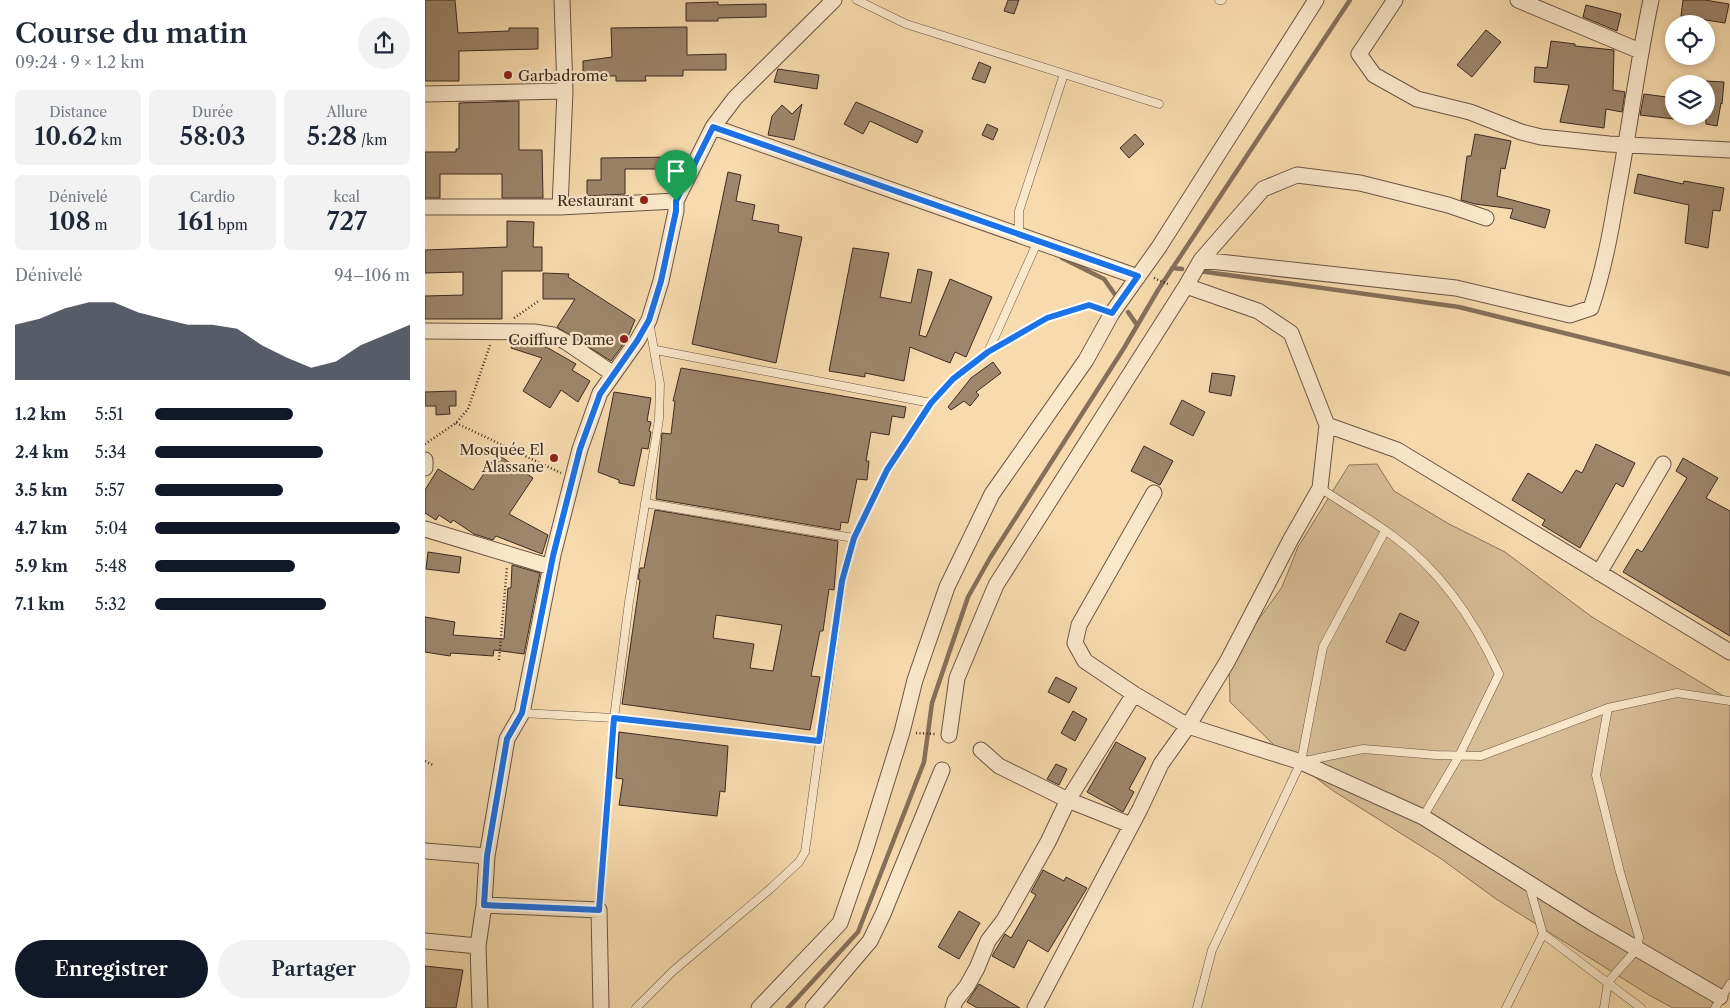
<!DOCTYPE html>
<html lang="fr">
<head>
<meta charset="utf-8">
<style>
  :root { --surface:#fff; --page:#f2f2f3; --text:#1f2937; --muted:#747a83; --accent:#111827 }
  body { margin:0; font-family:"Libre Caslon Text",serif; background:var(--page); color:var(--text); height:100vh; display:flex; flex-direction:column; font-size:19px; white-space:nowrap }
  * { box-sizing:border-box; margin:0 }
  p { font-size:16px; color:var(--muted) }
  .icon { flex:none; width:28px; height:28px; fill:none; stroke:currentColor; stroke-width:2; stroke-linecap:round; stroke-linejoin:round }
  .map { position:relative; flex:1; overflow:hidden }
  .side { display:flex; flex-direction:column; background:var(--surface); width:425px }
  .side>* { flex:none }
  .buttons { position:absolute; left:1240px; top:15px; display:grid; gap:10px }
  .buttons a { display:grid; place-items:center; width:50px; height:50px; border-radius:50%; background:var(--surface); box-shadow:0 2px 8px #0003; font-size:25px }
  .pin { position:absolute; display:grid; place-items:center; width:42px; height:42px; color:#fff; margin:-51px -21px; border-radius:50% 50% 50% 0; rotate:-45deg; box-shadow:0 0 5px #0007 }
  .pin .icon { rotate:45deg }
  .round { display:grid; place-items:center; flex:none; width:52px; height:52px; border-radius:26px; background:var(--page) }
  .overview { display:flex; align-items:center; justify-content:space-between; height:85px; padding:0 15px }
  h1 { font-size:28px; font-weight:600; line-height:38px }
  .stats { display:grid; grid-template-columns:repeat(3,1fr); gap:8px; height:85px; padding:5px 15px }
  .stats div { display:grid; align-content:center; border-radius:8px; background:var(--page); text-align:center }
  .stats b { font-size:25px; font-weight:600 }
  .stats small { font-size:14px; font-weight:400 }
  .stats p { font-size:14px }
  .chart { height:140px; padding:10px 15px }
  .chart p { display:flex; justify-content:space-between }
  .chart svg { width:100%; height:90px; margin-top:5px; fill:var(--accent); opacity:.7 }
  .cta { display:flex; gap:10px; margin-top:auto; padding:10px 15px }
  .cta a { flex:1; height:58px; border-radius:30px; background:var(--accent); color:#fff; font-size:20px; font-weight:600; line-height:58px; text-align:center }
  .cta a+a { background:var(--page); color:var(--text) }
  ul { padding:0 15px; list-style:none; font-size:16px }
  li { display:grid; grid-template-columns:80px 60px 1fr; align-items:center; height:38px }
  li i { height:12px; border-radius:6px; background:var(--accent) }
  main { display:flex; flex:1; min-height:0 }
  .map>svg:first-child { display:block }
</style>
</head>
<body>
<main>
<section class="side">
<div class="overview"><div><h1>Course du matin</h1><p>09:24 · 9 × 1.2 km</p></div><a class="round"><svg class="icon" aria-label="share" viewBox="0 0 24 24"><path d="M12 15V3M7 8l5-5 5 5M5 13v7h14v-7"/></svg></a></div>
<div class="stats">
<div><p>Distance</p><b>10.62<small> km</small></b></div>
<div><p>Durée</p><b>58:03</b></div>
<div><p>Allure</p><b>5:28<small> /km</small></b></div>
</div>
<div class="stats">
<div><p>Dénivelé</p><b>108<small> m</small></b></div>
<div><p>Cardio</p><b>161<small> bpm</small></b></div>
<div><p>kcal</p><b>727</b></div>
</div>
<div class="chart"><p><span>Dénivelé</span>94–106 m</p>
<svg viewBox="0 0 160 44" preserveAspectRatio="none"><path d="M0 44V17L10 14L20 9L30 6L40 6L50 11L60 14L70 17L80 17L90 19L100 27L110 33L120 38L130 35L140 27L150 22L160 17V44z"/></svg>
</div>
<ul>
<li><b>1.2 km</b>5:51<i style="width:54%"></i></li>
<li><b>2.4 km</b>5:34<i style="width:66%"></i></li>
<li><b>3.5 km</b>5:57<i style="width:50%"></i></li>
<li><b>4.7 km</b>5:04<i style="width:96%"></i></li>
<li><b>5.9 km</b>5:48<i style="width:55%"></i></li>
<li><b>7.1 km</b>5:32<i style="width:67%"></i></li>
</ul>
<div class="cta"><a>Enregistrer</a><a>Partager</a></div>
</section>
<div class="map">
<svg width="1305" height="1008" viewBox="0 0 1305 1008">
  <rect width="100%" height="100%" fill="#f7dbae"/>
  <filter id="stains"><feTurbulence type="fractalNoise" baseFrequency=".004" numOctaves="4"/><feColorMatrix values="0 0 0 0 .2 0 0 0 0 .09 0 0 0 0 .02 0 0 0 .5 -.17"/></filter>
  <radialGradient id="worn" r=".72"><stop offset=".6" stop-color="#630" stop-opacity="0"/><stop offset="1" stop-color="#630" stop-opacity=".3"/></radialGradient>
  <path fill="#d7bd96" stroke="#8a745c" d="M952 464 969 491 1024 524 1080 552 1167 617 1305 700V992L1294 1008H1248L1224 995 1071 899 1015 858 907 790 853 749 805 702 804 661 857 587 873 547 924 465Z"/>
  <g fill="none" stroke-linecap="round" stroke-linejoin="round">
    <path stroke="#867059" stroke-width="4.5" d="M637 258 679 279 691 296
      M747 268 757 269
      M774 271 1034 307 1305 374
      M703 312 712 325
      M363 1008 433 932 499 762 507 703 543 597 565 558 699 348 733 290 925 0"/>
  </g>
  <path fill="#9d866b" stroke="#3c2a22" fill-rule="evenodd" d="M0 0H30L33 33 84 31V28H113V49L34 51V81H0Z
    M583 0H594L589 14 579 11Z
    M1258 0H1280L1304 4 1300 23 1256 16Z
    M293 2V5L341 4V17L293 18V21H261V3Z
    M1161 5 1196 14 1192 31 1158 17Z
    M262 27V55L301 54V70H258V76H220L221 81H191V76H158V61L187 57 186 28Z
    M1061 30 1076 42 1047 77 1032 65Z
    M1126 41 1150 44V46L1189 50 1188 90 1200 92 1197 112 1181 109 1179 128 1135 122 1144 85 1109 82 1110 67 1122 68Z
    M554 62 566 67 560 83 547 79Z
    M353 69 394 75 392 89 349 82Z
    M1281 81 1299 82 1297 104 1296 103 1292 126 1281 124Z
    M1219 94 1249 98V119L1215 115Z
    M94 101V150H117L118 198H77V174H15V198H0V152H31V149H34V103Z
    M431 102 498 131 492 143 445 121 438 134 419 124Z
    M377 104 369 140 343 135 347 116 357 105 367 114Z
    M562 124 573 129 568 140 557 135Z
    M710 134 719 144 704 158 695 148Z
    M1050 134 1086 141 1080 169 1076 168 1072 196 1125 210 1120 228 1085 218 1088 209 1050 204 1036 200 1042 156H1046Z
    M250 157V169H200V194L162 196V180H176V158Z
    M303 172 316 175 311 201 330 205 327 220 354 225 353 232 377 237 351 363 267 344Z
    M1213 174 1258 184 1259 181 1299 188 1295 211 1288 210 1283 248 1260 243 1264 205 1209 193Z
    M82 221 109 222 108 247H117V271H77V319H0V296L38 295V272L0 273V250L82 247Z
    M428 248 464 253 455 297 486 303 493 269 507 272 494 335 501 337 525 279 567 297 541 357 530 352 525 363 485 347 479 381 440 373V377L404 371Z
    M118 273 144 274 143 277 210 320 202 339 186 361 132 327 150 299H118Z
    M89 341H104L123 348 151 364 147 370 165 381 153 402 136 390 125 408 98 391 117 358 86 348Z
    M568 362 576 373 551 392 554 395 545 406 539 401 526 410 523 407 546 378Z
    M256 368 481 407 479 418 467 416 464 435 446 432 441 461H444L442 480 432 479 423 523 416 522 415 530 231 499 237 433 246 434 250 401H248Z
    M787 373 810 376 806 396 784 392Z
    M31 391V406H24L25 414 11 415V406H0V392Z
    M189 392 226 398 222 421 226 422 224 431 226 432 223 449 217 448 209 486 194 483V480L173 472Z
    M757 400 780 412 768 436 745 424Z
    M1171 444 1210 463 1198 487 1191 483 1155 548 1117 525 1120 520 1087 500 1103 473 1137 493 1151 470 1157 473Z
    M719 446 748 461 735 485 706 471Z
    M72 454 108 478 84 514 123 535 117 554 71 536 68 540 49 534 28 520 26 523 14 515 11 520 0 513V490L13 469 48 490Z
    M1258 458 1293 478 1281 498 1305 511V636L1198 572 1212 549 1217 552 1262 478 1251 471Z
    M230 510 413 541 409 590 404 589 398 631H395L386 676 395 677 385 730 197 704 215 580 213 579 215 568H219ZM291 615 357 625 348 671 325 668 329 644 288 638Z
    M3 552 36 557 34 573 1 569Z
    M87 565 115 573 99 654 69 650 68 656 26 653 25 656 0 652V617L30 622 28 635 79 639 83 588H86Z
    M975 613 994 622 980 651 961 642Z
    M631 677 652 688 644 703 623 692Z
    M648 711 662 719 650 741 636 733Z
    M194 732 303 746 300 792 295 791 292 816 194 805 198 779 191 778Z
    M691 742 721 758 704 789 709 792 698 812 662 792Z
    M631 764 642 769 634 785 622 779Z
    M618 870 639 881 641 877 662 888 623 952 603 940 589 968 567 956 580 934 586 938 611 895 606 892Z
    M534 911 555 923 534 959 513 947Z
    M0 966 38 970 31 1008H0Z
    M554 984 595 1008H552L542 1002Z"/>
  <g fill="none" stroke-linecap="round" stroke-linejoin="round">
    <g stroke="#6b5645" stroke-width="9">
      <path id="lane" d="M432 0 481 24 734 104
        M794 0H797
        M594 236V211L639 74
        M231 350 506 403
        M563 352 612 243
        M895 488C919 504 945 519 968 536 1015 570 1050 622 1074 674L1034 756 998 817
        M220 503 429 538
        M97 713 189 718 394 741
        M880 761 938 749 1011 755 1056 756 1183 708 1252 693 1305 701
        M1104 885 1118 934 1216 1008
        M174 910 189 718 204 602 234 419 235 384 224 322
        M211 1008 248 971 345 889 374 862 380 852 417 581 429 538 462 470 506 403 528 379 563 352 622 318 664 305 687 313
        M772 1008 787 950 876 762 898 647 960 531
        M1081 1008 1118 934
        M1179 1008 1183 982 1212 949 1214 937 1195 872 1171 775 1183 708
        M1290 1008 1305 984"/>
    </g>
    <g stroke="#6b5645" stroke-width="17">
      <path id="street" d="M970 0 934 54 949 75 992 99 1045 112 1096 132 1116 137 1184 144 1305 150
        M1093 0 1215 51
        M0 94 140 91
        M288 127 713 277
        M0 207H135L251 201
        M135 207 140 91 137 0
        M776 260 838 189 872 175 935 183 1023 205 1061 218
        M761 286 833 311 866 333 902 425 972 450 1305 652
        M0 331 109 332 128 335 141 342 187 373
        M0 460V468
        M729 493 654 625 650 643 660 661 709 694 763 726 876 762 998 817 1166 922 1295 997
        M0 529 126 567
        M1174 573 1238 464
        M524 735 532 678 571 585 761 286 776 260 1031 288 1145 315 1166 308C1178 273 1185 237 1191 200 1204 133 1212 66 1226 0
        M556 750 574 766 643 800 709 694
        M0 851 62 856
        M59 905 174 910 176 1008
        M0 941 53 946
        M55 1008 53 946 59 905 62 856 82 739 97 713 128 555 155 449 175 393 212 341 224 320 236 281 251 211V201L288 127 310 98 409 0
        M334 1008 415 923 440 851 477 732 490 680 522 587 567 494 661 360 687 313 734 247 891 0
        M388 1008 445 941 458 914 517 770
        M528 1008 530 1001 542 986 552 968 563 941 579 920 623 842 643 800 706 825
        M610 1008 715 809 736 764 763 726 802 662 866 539 895 488 902 425"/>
    </g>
    <path stroke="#3c2a22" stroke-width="2.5" stroke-dasharray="1 2.5" stroke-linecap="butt" d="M729 278 745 285
      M89 318 115 300
      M31 423 136 473
      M0 444 31 423 43 409 65 345
      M74 660 82 567
      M491 733 510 734
      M0 761 8 765"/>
    <use href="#lane" stroke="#fae8ca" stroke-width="8"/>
    <use href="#street" stroke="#fae8ca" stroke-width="15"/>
  </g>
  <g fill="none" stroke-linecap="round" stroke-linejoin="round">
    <g stroke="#fff" stroke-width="10">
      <path id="route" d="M288 127 713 276 687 313 664 305 622 318 563 352 528 379 506 403 462 470 429 538 417 581 394 741 189 718 174 910 59 905 62 856 82 739 97 713 128 556 155 449 175 394 212 341 224 320 236 281 251 211V201Z"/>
    </g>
    <use href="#route" stroke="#1a73e8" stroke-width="6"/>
  </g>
  <g fill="#8f2418" stroke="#fae8ca" stroke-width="2">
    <circle cx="83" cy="75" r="5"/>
    <circle cx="219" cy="200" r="5"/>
    <circle cx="199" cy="339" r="5"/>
    <circle cx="129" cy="458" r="5"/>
  </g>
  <g text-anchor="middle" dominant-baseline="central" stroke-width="4.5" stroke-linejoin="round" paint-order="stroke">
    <g font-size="15" fill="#3c2a22" stroke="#fae8ca" text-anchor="end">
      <text x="93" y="75" text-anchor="start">Garbadrome</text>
      <text x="209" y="200">Restaurant</text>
      <text x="189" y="339">Coiffure Dame</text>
      <text x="119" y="449">Mosquée El<tspan x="119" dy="17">Alassane</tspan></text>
    </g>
  </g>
  <rect width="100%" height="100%" filter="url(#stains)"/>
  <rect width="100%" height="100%" fill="url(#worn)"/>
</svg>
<div class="buttons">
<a><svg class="icon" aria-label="locate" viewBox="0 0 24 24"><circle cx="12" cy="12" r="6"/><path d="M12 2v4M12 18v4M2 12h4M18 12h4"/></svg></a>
<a><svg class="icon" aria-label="layers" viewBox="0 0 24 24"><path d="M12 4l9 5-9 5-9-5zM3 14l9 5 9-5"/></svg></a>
</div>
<div class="pin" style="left:251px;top:201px;background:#1e9e55"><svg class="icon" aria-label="arrive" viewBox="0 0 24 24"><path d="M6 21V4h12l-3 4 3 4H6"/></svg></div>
</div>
</main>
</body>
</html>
